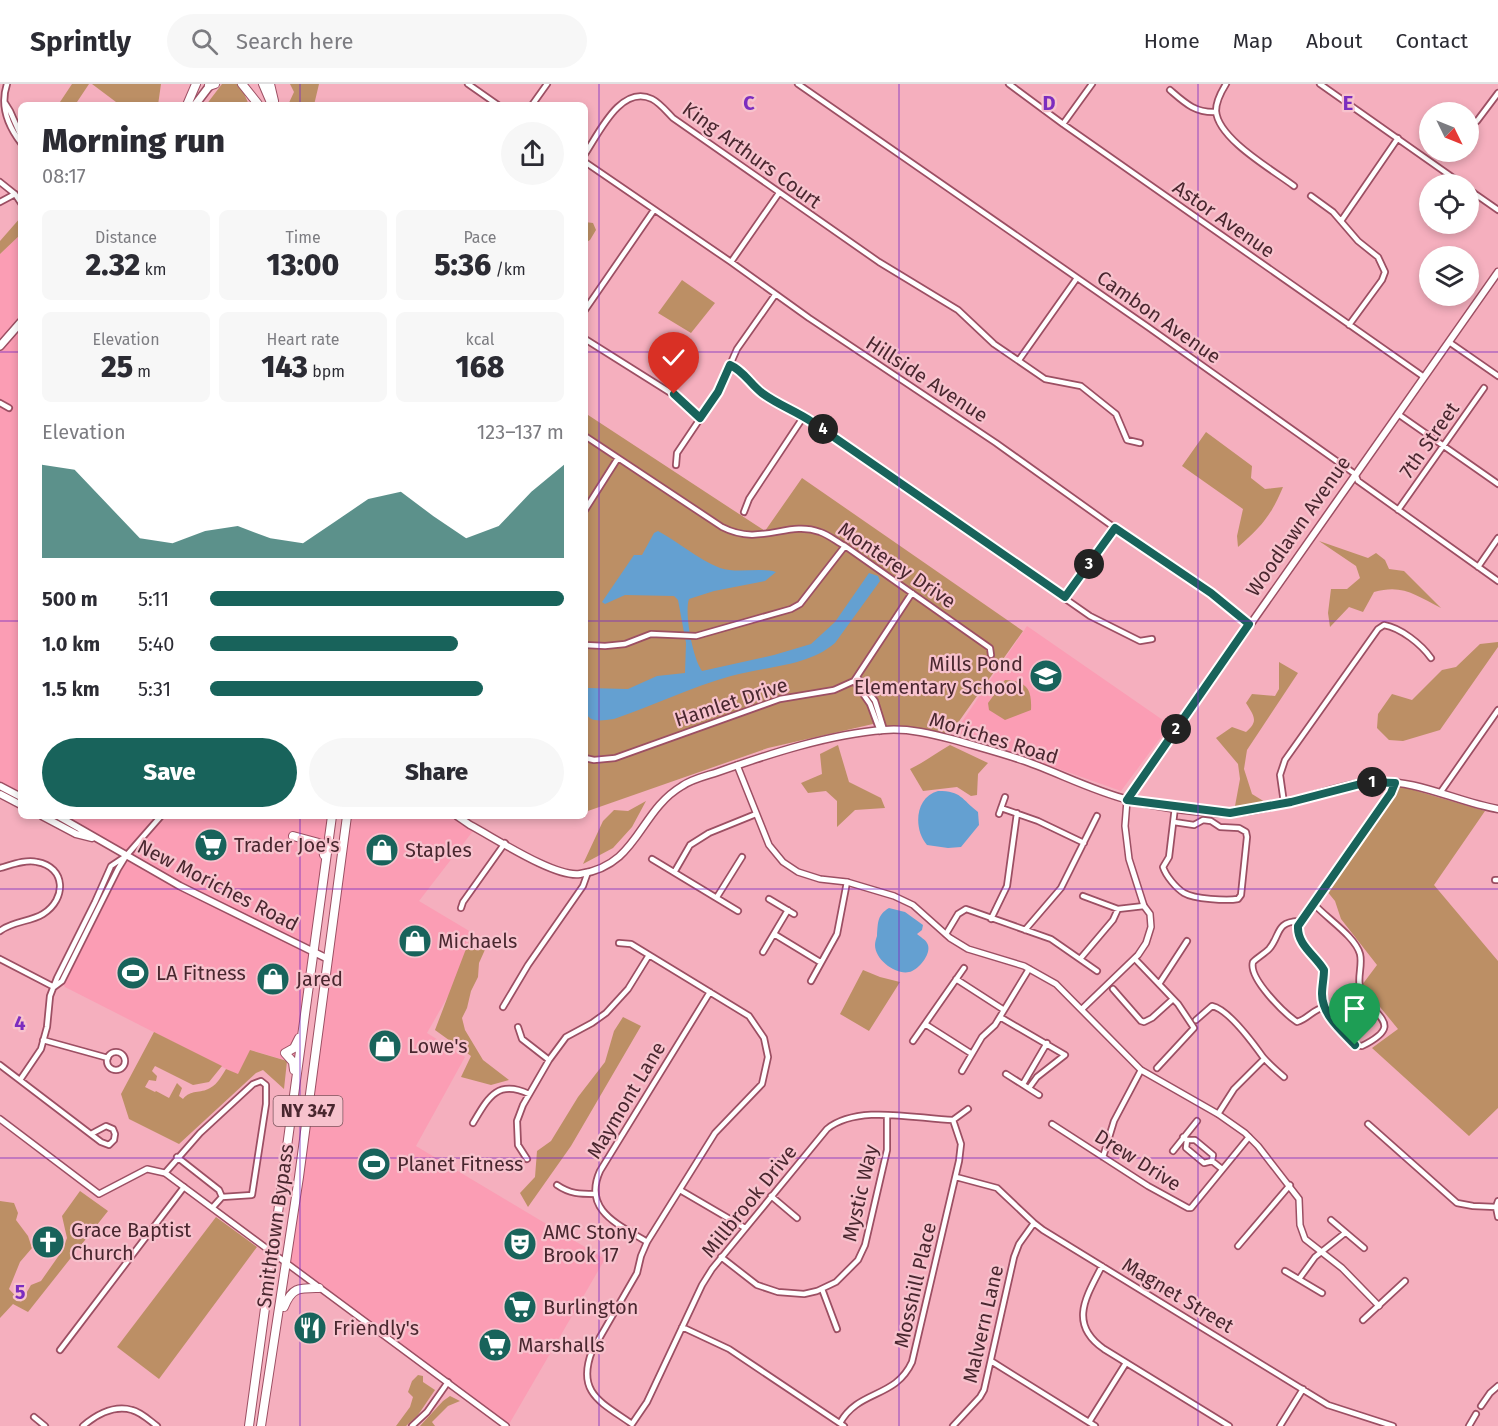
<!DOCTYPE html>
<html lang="en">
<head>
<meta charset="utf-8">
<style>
  :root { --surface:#fff; --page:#f7f7f7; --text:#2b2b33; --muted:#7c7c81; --line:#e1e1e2; --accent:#18635b }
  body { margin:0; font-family:"Fira Sans",sans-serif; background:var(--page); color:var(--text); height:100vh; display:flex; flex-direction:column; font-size:22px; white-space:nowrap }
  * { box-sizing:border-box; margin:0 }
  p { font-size:20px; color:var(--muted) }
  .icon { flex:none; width:33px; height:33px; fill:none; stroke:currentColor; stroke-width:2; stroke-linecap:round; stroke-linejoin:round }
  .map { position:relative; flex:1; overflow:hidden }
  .drawer { position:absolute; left:18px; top:18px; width:570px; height:717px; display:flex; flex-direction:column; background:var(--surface); border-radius:9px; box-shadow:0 3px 9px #0003 }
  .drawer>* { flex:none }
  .needle { width:39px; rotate:133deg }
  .fabs { position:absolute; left:1419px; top:18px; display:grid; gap:12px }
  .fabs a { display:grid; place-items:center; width:60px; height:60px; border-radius:50%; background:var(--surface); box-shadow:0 3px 9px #0003; font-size:30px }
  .pin { position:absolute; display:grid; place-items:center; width:51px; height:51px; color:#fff; margin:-62px -26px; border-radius:50% 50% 50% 0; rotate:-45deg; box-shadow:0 0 6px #0007 }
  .pin .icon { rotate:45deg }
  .km { position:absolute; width:30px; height:30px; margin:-15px; border-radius:50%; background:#222; color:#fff; font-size:16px; line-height:30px; text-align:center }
  .round { display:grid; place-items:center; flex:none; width:63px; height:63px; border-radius:32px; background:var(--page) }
  .summary { display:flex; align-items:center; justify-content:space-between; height:102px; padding:0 24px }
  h1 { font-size:33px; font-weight:800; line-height:45px }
  .metrics { display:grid; grid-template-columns:repeat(3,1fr); gap:9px; height:102px; padding:6px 24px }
  .metrics div { display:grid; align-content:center; border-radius:9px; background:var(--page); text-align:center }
  .metrics b { font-size:30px; font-weight:800 }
  .metrics small { font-size:16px; font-weight:400 }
  .metrics p { font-size:16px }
  .chart { height:168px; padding:12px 24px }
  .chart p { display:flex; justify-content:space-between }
  .chart svg { width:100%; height:108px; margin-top:6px; fill:var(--accent); opacity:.7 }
  .button { display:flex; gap:12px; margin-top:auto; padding:12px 24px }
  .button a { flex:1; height:69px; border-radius:36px; background:var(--accent); color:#fff; font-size:24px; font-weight:800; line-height:69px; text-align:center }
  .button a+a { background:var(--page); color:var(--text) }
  ul { padding:0 24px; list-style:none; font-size:20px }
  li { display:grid; grid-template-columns:96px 72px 1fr; align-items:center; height:45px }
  li i { height:15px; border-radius:8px; background:var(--accent) }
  header { display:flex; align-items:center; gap:36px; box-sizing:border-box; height:84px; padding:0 30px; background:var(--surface); border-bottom:2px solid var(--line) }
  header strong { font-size:28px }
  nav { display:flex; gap:33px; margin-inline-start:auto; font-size:21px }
  .search { width:420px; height:54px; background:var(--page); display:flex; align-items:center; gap:15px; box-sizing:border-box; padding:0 21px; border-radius:33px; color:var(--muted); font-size:22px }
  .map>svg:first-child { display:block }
</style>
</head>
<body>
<header>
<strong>Sprintly</strong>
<div class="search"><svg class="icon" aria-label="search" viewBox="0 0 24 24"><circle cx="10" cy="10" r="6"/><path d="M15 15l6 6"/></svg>Search here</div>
<nav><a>Home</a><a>Map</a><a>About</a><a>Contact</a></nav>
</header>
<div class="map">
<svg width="1498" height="1342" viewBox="0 0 1498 1342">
  <rect width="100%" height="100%" fill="#f5afbe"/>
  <path fill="#fb9db4" d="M21 150V721L0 710V170Z
    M1027 542 1170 641 1121 707 955 648Z
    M44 732H332L298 980 251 966 238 991 65 903 62 897 126 772Z
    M347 732H456L473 747 419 817 481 854 427 949 465 973 416 1062 605 1175 508 1342 286 1180Z"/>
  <path fill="#bc8f65" d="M72 0H89L75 21H58Z
    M92 0H161L158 21H120Z
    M222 0H240L249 21H206Z
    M290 0H319L314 21H288L294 8Z
    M21 133V150L0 170V157Z
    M585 138 593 139 596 146 590 156 585 159Z
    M682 196 715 219 691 249 658 229Z
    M585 329 765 447 802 394 1023 547 950 650 873 640 768 664 585 728Z
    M1206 348 1252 382 1251 394 1265 405 1283 403C1271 432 1261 443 1238 463L1237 452 1243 425 1182 382Z
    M1319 457 1368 474 1376 469 1385 476 1389 485 1404 487 1441 524C1415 511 1403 500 1374 508L1363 528 1349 523 1330 543 1328 529 1331 505H1347L1360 494 1356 482Z
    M1498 558V563L1440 646 1403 657 1389 656 1377 644 1378 630 1392 610 1412 616 1442 586 1456 583 1480 560Z
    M1279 578 1298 589 1247 666 1244 685 1252 710 1265 718 1248 722H1235L1240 695 1238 680 1216 654 1232 643 1246 648C1259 637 1254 632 1246 619L1252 610 1275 612 1279 605Z
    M1005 596C1027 597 1032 605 1031 626L1005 636 989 626 988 619Z
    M838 661 849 698 881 714 885 724 855 726 837 743V717L826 707 808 709 801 699 822 690 820 670Z
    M950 661 988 679 978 690 977 711 971 712 957 703 923 707 910 685C925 678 936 669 950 661Z
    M1400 702 1485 727 1434 801 1498 877V1024L1469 1052 1372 964 1398 945 1362 901 1377 881 1341 835 1335 817 1326 806Z
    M646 717 632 743 613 764 583 780 603 737 614 726 628 727Z
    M467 852 488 859 479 879 478 893 471 907 467 924 462 934 465 946 483 976 509 996 491 1001 461 993 471 972 435 946 469 857Z
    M863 886 880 893 900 898 869 947 840 930Z
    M623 933 641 942 571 1062 528 1123 520 1109 535 1093 537 1067 551 1057 578 1013 605 978 614 947Z
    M154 948 222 982 209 998 193 1001 155 982 152 987 157 992 156 997 149 996 145 1003 155 1008 156 1007 169 1014 177 999 182 1004 179 1012 183 1015C191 1005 200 1010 210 1004 218 1000 222 991 226 985L238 990 250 966 287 977 284 1005 263 986 256 989 179 1060 129 1035 121 1010Z
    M80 1107 108 1127 28 1228 13 1220 0 1234V1117L14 1119 18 1129 16 1136 28 1152 32 1164 20 1178 9 1205 21 1218 31 1201 41 1197 62 1167 67 1154 62 1132Z
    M216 1133 257 1163 159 1295 117 1263Z
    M418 1291 423 1292V1298L435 1306 418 1331 406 1342H396L410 1323 413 1313 408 1308 412 1297Z
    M450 1312 460 1317 448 1322 432 1338 435 1342H420L443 1317Z"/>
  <path fill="#64a0d1" d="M658 447C679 458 697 475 720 484 738 490 759 483 776 488L765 497 714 507 689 515C684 529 693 575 702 587L774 571 811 560 835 538 869 489 878 492 880 497 835 559C807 583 766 582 731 592 691 603 653 622 614 635 583 640 585 632 585 605L587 604 628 605 657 592 685 589 686 559 678 516 674 512 625 511 605 520 602 518 634 471H642L654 449Z
    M938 707C962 707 961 715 978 728L979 741 961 763 948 764 927 761C913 745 915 713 938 707Z
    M889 824 905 828 923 841 922 846 917 850C920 853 925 855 927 859 933 868 919 886 909 888 896 891 875 876 875 861 875 858 876 855 877 852 878 839 877 831 889 824Z"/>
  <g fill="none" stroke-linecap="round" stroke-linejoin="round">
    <g stroke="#9c4f63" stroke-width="8">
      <path id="minor" d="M7 0C0 21 8 42 21 59
        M468 0 498 21
        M798 0 1148 243 1355 390 1358 397 1498 497
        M1009 0 1063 40 1424 293
        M1226 0C1221 8 1216 17 1216 27 1218 55 1273 86 1294 102
        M1320 0 1462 100
        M1170 6C1185 19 1195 29 1216 28
        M5 19 10 27 21 52
        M532 21 547 0
        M1477 37 1498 9
        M1063 40 1092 0
        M585 70C599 49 621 0 652 15 660 19 667 28 673 34L879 178 958 226 994 260 1045 295 1081 302 1116 330 1127 356 1140 359
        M585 78 731 178 809 234 996 359 1115 444 1211 509 1249 540
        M0 98 15 110 21 119
        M1468 105 1498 126
        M1311 112 1333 128 1358 157 1378 173 1385 188 1382 196 1349 241
        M1468 117 1474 109
        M0 118 15 110
        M1341 137 1398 54
        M1451 143 1453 140
        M731 178 779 109
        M585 226 654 126
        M585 255 674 311 701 334
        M1449 258 1498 292
        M1019 276 1077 194
        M730 281C744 288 750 300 762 309 778 322 796 327 812 338L1090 532 1140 557 1152 555
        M0 319 9 324
        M1398 330 1498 400
        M585 352 722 443C761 463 787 436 820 448 829 451 837 458 845 462L990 564 991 571
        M676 381 677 369 718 308 737 265 775 211
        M585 426 618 374
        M1398 426 1484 304
        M744 428 749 415 804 332
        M1478 483 1498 454
        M1065 513 1115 444
        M585 561 605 562 625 560 651 550 696 552 791 525 800 520 845 462
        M858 594 875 617 884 646
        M854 597 870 620 880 647
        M585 674 594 676 615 674 780 615 834 606 854 597 912 509
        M1440 709 1498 626
        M1284 719 1280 691 1285 676 1378 545 1384 541C1401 544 1421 560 1431 574
        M1001 724 1038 737 1084 759
        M999 730 1005 713
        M1174 738 1194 741 1203 736 1211 737 1220 743 1239 744 1246 748 1247 753 1241 811 1238 815C1227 817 1194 815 1184 809 1176 804 1166 792 1163 783L1169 773 1175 723
        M652 775 738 827
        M0 784C11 781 26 775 37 778 66 783 67 815 43 830 30 838 13 837 0 847
        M675 787 690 761 709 749 756 730
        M1495 796H1498
        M1083 812 1118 825 1144 822
        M717 813 742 773
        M769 815 794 830
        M1313 819C1326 834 1355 852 1360 870 1363 882 1356 896 1361 907 1374 934 1406 940 1362 962L1355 961 1333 937 1325 923 1322 911 1324 886C1314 870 1292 858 1299 837L1391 709 1395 699
        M461 824 463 818 505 759
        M991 835 1007 802 1017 729
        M1299 837C1275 838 1281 851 1269 865 1264 870 1258 873 1253 878 1248 894 1284 929 1297 938 1308 935 1313 925 1325 923
        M1025 846 1061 804 1097 732
        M774 850 820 878
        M946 850 958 830 966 825 1051 855 1097 887
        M619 859 631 860 749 932 764 954 768 973 762 1000 715 1049 647 1158 641 1172 637 1189 592 1267C576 1309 601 1318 632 1340
        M763 868 788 826
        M0 875 54 903
        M1080 875 1113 836 1118 825
        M1135 875 1178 920 1194 944 1157 984
        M956 895 1004 926
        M811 897 837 850 847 798
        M1159 900 1187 857
        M54 903 62 897 118 785 126 772 161 732
        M1113 905 1141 937 1144 938 1152 934 1173 915
        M503 923 528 881 583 802 588 788
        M1000 933 1065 971 1037 993 1029 1004
        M1196 936 1212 922C1228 925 1253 959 1263 973 1269 980 1277 987 1284 993
        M925 940 972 970
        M518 943 522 955 549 976
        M43 956 108 974
        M913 957 964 884
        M107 977a9 9 0 1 1 18 0a9 9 0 1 1-18 0Z
        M0 981 101 1058 109 1061 114 1056 115 1050 113 1045 106 1042 91 1050
        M962 987 982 953 995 941 1029 885
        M1006 990 1039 1011
        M20 996 41 965 47 943 50 912 57 894 95 818 111 782 126 772
        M1023 1000 1047 959
        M1218 1030 1234 1005 1264 975
        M473 1039C488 1014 497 995 529 1010
        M1052 1040 1148 1102 1188 1124H1191L1249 1053
        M1368 1040 1457 1119 1473 1122 1496 1123
        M1183 1053 1187 1056H1195L1213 1071 1212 1077 1222 1085
        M1187 1056 1186 1064 1204 1079 1212 1077
        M1173 1067 1197 1037
        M177 1073 219 1106 222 1113
        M1103 1073 1114 1037 1141 986
        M527 1075 518 1061 517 1037 523 1021 549 976 566 953 592 939 606 929 628 905 649 871
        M165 1089 200 1049 253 1000 261 997 266 1001V1020L252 1111 222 1113 213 1123
        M956 1093 997 1104 1034 1139 1043 1146 1328 1321 1393 1342
        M557 1101C570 1110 580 1110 595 1110
        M680 1106 745 1144
        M771 1112 797 1134
        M1498 1117 1496 1123 1498 1133
        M1331 1136 1364 1164
        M647 1158C620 1141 582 1127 600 1087L710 908
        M1238 1162 1290 1101
        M721 1173 757 1201 778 1208 804 1210 817 1207 836 1198 858 1176 865 1161 887 1066V1032
        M1102 1182C1086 1213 1068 1240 1104 1265L1229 1342
        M1285 1187 1322 1209
        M1299 1195 1315 1173 1345 1149
        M822 1205 837 1245
        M1363 1236 1405 1197
        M682 1243 729 1265 844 1342
        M60 1266 184 1103
        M991 1277 1095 1342
        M1481 1322 1490 1309 1498 1302
        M34 1333 45 1342
        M1089 1338 1126 1279
        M840 1339C859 1305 895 1315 912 1278L959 1077 961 1060 953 1036
        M632 1340 647 1318 702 1201 712 1185 827 1045C858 1020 916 1035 953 1036L968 1025
        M83 1342C96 1331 114 1321 132 1326 141 1328 150 1337 157 1342
        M412 1342 427 1328 448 1298
        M953 1342 980 1313 984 1306 1014 1173 1019 1160 1034 1139
        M1280 1342 1303 1305
        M1469 1342 1476 1330"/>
    </g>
    <g stroke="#9c4f63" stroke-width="8">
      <path id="tertiary" d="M737 681 769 761 783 778 798 788 820 795 847 798 894 812 913 821 950 854 968 865 1024 882 1056 900 1141 986 1218 1030 1245 1049 1258 1062 1299 1115 1300 1141 1305 1155 1342 1184 1379 1222
        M1082 925 1138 871 1146 859 1151 843 1150 830 1144 822 1129 775 1125 742 1127 716
        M0 1035 99 1110 147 1085 165 1089 506 1342"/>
    </g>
    <g stroke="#9c4f63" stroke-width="9">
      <path id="secondary" d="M0 702 21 713
        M0 710 21 721
        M1127 716 1498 188
        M42 732 76 750 92 754
        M58 732 180 802 328 875
        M457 732 470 741C495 754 555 794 580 790 639 781 638 728 682 702 692 695 706 692 718 688 769 670 830 650 884 646 909 644 932 650 955 656 979 663 1002 669 1025 677 1059 689 1093 707 1129 716 1155 723 1206 730 1233 729 1253 728 1274 722 1293 717 1319 710 1347 699 1374 698 1416 695 1457 718 1498 725"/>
    </g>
    <g stroke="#9c4f63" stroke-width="10">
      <path id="primary" d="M195 21 211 0
        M0 262 21 238"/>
    </g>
    <g stroke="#9c4f63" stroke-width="10">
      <path id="trunk" d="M242 0 258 20
        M263 0 272 21
        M270 0 274 17
        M209 2 215 0
        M187 21 196 0
        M293 752 319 759 322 762 324 771
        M294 986 293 978 285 969 294 964 299 954
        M284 1223C292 1203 299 1204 319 1204
        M249 1342 332 732
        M261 1342 299 1093 347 732"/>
    </g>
    <use href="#minor" stroke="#fff" stroke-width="4.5"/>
    <use href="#tertiary" stroke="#fff" stroke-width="5"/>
    <use href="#secondary" stroke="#fff" stroke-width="6"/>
    <use href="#primary" stroke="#fff" stroke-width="7"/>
    <use href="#trunk" stroke="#fff" stroke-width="8"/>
  </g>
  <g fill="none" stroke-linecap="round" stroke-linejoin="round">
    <g stroke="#fff" stroke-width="12">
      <path id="route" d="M674 310 700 334 718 308 730 281C744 287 750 300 762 309 778 321 796 327 812 338L1065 513 1115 444 1211 509 1249 540 1127 716 1230 729 1291 718 1368 698 1395 699 1391 709 1298 842C1297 861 1315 871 1324 886 1324 894 1322 902 1322 910 1322 931 1342 947 1355 961"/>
    </g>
    <use href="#route" stroke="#18635b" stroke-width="8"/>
  </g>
  <path fill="none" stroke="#7b2cbf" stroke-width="1.5" stroke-opacity="0.55" d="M300 0V21M599 0V1342M899 0V1342M1198 0V1342M0 268H21M585 268H1498M0 537H21M585 537H1498M300 732V1342M0 805H1498M0 1074H1498"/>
  <defs>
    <g id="school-disc" transform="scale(1.725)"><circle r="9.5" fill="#18635b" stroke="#f7c2cd"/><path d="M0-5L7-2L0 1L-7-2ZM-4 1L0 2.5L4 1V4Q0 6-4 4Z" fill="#fff"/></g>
    <g id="supermarket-disc" transform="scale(1.725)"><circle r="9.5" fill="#18635b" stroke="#f7c2cd"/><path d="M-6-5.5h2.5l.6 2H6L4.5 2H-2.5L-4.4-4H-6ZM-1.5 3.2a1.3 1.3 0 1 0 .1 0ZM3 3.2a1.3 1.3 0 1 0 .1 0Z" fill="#fff"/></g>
    <g id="shop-disc" transform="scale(1.725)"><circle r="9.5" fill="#18635b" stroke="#f7c2cd"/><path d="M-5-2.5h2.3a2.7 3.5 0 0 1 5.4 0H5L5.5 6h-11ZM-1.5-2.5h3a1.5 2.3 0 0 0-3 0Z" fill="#fff"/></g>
    <g id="stadium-disc" transform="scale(1.725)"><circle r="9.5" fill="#18635b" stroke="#f7c2cd"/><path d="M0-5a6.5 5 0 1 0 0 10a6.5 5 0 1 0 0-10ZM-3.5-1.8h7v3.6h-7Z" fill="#fff"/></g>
    <g id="church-disc" transform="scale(1.725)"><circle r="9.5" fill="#18635b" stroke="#f7c2cd"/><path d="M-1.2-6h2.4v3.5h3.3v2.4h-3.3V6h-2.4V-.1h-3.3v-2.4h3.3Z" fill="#fff"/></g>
    <g id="theatre-disc" transform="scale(1.725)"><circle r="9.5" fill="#18635b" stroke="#f7c2cd"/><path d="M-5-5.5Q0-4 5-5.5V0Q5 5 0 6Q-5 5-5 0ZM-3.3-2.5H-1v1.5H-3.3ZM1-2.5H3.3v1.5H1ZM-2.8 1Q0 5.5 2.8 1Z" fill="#fff"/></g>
    <g id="restaurant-disc" transform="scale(1.725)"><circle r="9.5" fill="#18635b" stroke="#f7c2cd"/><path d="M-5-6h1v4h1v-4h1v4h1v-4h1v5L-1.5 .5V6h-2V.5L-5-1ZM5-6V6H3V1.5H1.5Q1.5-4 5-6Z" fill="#fff"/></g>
  </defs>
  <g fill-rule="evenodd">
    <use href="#school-disc" x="1046" y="592"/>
    <use href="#supermarket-disc" x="211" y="761"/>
    <use href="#shop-disc" x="382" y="766"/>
    <use href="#shop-disc" x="415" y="857"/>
    <use href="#stadium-disc" x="133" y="889"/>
    <use href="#shop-disc" x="273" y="895"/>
    <use href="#shop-disc" x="385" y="962"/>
    <use href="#stadium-disc" x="374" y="1080"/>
    <use href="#church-disc" x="48" y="1158"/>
    <use href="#theatre-disc" x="520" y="1160"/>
    <use href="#supermarket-disc" x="520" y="1223"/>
    <use href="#restaurant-disc" x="310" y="1244"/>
    <use href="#supermarket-disc" x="495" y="1261"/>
  </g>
  <g text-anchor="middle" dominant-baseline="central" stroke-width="4.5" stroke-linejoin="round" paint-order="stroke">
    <rect fill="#f7c2cd" stroke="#7d565e" stroke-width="1.5" x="273.5" y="1012" width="69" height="30" rx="4.5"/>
    <g font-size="18" font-weight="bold" fill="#49272f">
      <text x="308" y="1027">NY 347</text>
    </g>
    <g font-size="20" fill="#49272f" stroke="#f7c2cd">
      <text transform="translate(752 71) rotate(36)">King Arthurs Court</text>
      <text transform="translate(1224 135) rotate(35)">Astor Avenue</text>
      <text transform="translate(1159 233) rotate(35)">Cambon Avenue</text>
      <text transform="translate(927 295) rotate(33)">Hillside Avenue</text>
      <text transform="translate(1429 356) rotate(-55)">7th Street</text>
      <text transform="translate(1298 442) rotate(-55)">Woodlawn Avenue</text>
      <text transform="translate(897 481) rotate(34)">Monterey Drive</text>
      <text transform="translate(731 618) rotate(-18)">Hamlet Drive</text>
      <text transform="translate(994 654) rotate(17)">Moriches Road</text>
      <text transform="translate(218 801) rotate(27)">New Moriches Road</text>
      <text transform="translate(626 1016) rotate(-59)">Maymont Lane</text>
      <text transform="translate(1138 1076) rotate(32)">Drew Drive</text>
      <text transform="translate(860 1109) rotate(-77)">Mystic Way</text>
      <text transform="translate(749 1117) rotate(-51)">Millbrook Drive</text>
      <text transform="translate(275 1142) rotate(-82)">Smithtown Bypass</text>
      <text transform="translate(915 1201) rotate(-77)">Mosshill Place</text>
      <text transform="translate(1178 1211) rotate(31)">Magnet Street</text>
      <text transform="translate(983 1240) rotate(-77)">Malvern Lane</text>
    </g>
    <g font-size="20" fill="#49272f" stroke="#f7c2cd" text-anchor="start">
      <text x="1023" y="580" text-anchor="end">Mills Pond<tspan x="1023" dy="23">Elementary School</tspan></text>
      <text x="234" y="761">Trader Joe's</text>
      <text x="405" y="766">Staples</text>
      <text x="438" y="857">Michaels</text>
      <text x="156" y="889">LA Fitness</text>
      <text x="296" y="895">Jared</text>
      <text x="408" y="962">Lowe's</text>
      <text x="397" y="1080">Planet Fitness</text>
      <text x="71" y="1146">Grace Baptist<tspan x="71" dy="23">Church</tspan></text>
      <text x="543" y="1148">AMC Stony<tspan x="543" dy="23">Brook 17</tspan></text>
      <text x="543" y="1223">Burlington</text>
      <text x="333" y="1244">Friendly's</text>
      <text x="518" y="1261">Marshalls</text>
    </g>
  </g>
  <g font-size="20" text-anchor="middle" font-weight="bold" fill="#7b2cbf" stroke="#f7c2cd" stroke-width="4.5" stroke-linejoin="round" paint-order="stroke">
    <text x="749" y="26">C</text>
    <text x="1049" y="26">D</text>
    <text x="1348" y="26">E</text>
    <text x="20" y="946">4</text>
    <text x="20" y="1215">5</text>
  </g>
</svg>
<div class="fabs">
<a><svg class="needle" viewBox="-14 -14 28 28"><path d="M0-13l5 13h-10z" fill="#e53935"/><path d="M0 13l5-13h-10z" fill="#7c7c81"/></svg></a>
<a><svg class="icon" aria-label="locate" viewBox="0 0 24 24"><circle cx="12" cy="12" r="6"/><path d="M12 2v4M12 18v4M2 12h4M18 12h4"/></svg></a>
<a><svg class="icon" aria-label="layers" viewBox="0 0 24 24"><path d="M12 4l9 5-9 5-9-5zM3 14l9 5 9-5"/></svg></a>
</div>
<div class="pin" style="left:1355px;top:961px;background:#1e9e55"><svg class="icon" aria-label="arrive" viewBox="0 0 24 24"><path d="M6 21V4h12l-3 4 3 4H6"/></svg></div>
<div class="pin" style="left:674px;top:310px;background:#d93025"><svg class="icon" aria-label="check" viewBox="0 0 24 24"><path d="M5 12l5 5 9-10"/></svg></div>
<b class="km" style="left:1372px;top:698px">1</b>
<b class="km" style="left:1176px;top:645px">2</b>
<b class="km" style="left:1089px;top:480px">3</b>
<b class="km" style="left:823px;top:345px">4</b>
<section class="drawer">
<div class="summary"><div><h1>Morning run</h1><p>08:17</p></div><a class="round"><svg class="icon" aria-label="share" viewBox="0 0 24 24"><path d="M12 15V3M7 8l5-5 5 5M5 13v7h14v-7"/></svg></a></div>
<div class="metrics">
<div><p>Distance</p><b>2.32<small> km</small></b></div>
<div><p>Time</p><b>13:00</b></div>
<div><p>Pace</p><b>5:36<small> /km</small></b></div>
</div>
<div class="metrics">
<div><p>Elevation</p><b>25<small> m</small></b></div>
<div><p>Heart rate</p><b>143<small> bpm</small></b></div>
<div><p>kcal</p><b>168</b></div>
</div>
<div class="chart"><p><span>Elevation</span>123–137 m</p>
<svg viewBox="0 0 160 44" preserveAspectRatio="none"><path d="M0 44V6L10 8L20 22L30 36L40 38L50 33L60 31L70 36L80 38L90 29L100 20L110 17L120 27L130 36L140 31L150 17L160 6V44z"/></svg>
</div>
<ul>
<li><b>500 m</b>5:11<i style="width:100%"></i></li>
<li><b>1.0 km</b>5:40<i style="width:70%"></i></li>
<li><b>1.5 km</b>5:31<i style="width:77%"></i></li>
</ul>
<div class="button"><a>Save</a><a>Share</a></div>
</section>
</div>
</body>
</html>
